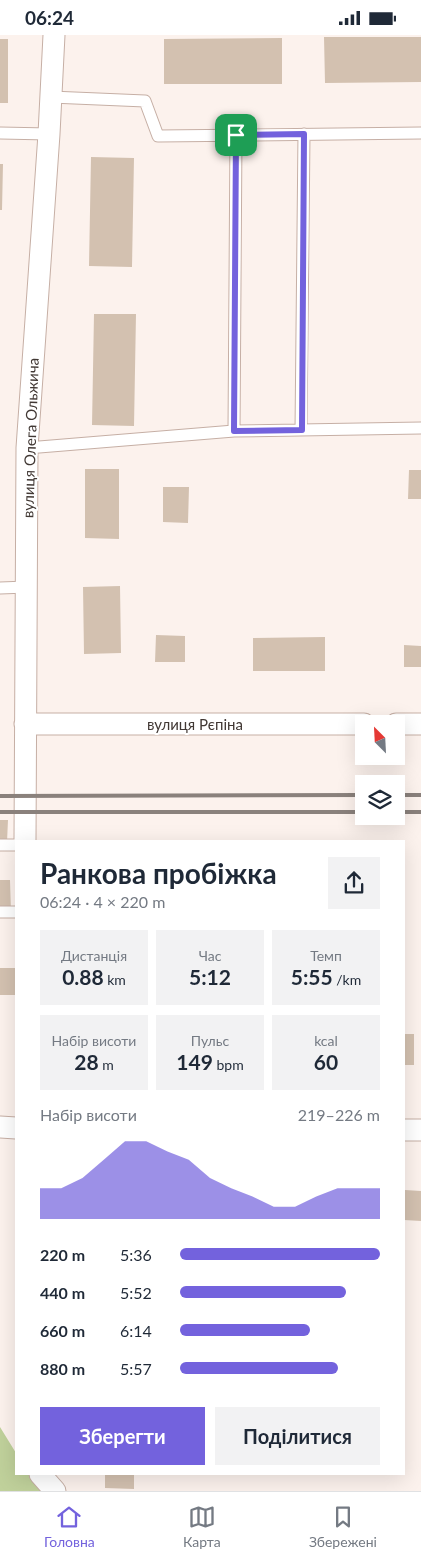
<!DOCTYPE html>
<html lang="uk">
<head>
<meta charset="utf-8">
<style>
  :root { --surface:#fff; --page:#f2f2f3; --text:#1f2937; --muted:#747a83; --line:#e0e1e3; --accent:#7362dd }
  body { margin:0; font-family:Lato,sans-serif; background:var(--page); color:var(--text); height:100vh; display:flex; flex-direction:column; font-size:19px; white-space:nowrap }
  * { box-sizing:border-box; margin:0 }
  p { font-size:16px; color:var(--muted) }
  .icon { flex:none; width:28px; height:28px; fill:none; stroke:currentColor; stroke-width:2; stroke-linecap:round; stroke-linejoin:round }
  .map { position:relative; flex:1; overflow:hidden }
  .details { position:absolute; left:15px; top:805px; width:390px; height:635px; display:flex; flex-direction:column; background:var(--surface); border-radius:0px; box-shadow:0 5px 20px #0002 }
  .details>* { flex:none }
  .needle { width:32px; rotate:336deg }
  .controls { position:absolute; left:355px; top:680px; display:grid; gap:10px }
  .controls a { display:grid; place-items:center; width:50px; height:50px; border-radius:0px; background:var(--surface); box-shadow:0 5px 20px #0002; font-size:25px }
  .pin { position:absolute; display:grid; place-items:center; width:42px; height:42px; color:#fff; margin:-21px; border-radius:10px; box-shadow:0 2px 8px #0006 }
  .round { display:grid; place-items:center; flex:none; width:52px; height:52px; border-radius:0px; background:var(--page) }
  .overview { display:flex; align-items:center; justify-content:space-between; height:85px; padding:0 25px }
  h1 { font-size:28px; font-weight:700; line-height:38px }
  .figures { display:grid; grid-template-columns:repeat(3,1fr); gap:8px; height:85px; padding:5px 25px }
  .figures div { display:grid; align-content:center; border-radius:0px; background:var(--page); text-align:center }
  .figures b { font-size:21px; font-weight:700 }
  .figures small { font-size:14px; font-weight:400 }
  .figures p { font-size:14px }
  .chart { height:140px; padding:10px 25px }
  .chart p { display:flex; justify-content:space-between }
  .chart svg { width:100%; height:90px; margin-top:5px; fill:var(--accent); opacity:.7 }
  .button { display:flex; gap:10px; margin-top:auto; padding:10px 25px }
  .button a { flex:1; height:58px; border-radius:0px; background:var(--accent); color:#fff; font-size:20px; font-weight:700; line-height:58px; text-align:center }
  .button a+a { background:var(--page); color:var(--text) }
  ul { padding:0 25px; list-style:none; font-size:16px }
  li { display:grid; grid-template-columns:80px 60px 1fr; align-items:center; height:38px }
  li i { height:12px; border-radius:6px; background:var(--accent) }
  .status { display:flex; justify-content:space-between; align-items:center; height:35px; padding:0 25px; background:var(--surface); direction:ltr }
  .status svg { height:14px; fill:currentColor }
  .dock { display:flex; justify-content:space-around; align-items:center; height:70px; border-top:1px solid var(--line); background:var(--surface); font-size:14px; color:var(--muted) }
  .dock a { display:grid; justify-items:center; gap:2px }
  .dock .active { color:var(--accent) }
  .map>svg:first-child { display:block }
</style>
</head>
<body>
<div class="status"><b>06:24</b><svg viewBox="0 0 49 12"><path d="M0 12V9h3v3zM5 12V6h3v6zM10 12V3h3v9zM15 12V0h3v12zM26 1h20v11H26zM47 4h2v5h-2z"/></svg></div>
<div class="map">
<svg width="421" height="1456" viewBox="0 0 421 1456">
  <rect width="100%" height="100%" fill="#fcf2ed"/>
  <path fill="#c0d19b" d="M0 1392 16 1418V1439H29L41 1456H0Z"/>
  <path fill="#d3c1b0" d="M324 2H421V47L325 48Z
    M282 3V49H164V4Z
    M0 4H8V68H0Z
    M91 122 134 123 132 232 89 231Z
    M0 129H3L2 175H0Z
    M94 279H136L134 391 92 390Z
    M85 434H119V504L85 503Z
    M409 435H421V464H408Z
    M163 452H189L188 488 163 487Z
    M120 551 121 618 84 619 83 552Z
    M156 600 185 601V627H155Z
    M325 602V636H253V603Z
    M404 610 421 611V632H404Z
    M0 785H8L7 807H0Z
    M0 845H10L11 877H0Z
    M0 933H16V960H0Z
    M404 999H414V1030H404Z
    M405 1155 421 1156V1186L404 1185Z
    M105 1439H134V1454L105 1453Z"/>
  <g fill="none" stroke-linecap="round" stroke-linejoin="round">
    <g stroke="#c6afa5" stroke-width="13">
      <path id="lane" d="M51 62 145 66 158 101 421 98
        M0 98 49 99
        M301 395 304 99
        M234 396 236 100
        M27 413 234 396 421 393
        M0 553 27 552
        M0 810H16
        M0 877H16"/>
    </g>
    <g stroke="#c6afa5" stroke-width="23">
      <path id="street" d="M25 689H364
        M396 689H421
        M25 806 27 413 49 99 54 0
        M0 1092 16 1093
        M404 1095H421
        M40 1439 55 1456"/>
    </g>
    <use href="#lane" stroke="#fff" stroke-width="11"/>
    <use href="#street" stroke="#fff" stroke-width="21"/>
    <path stroke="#8a817c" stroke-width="4" d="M396 760H421
      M0 761 364 760
      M0 777H364
      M396 777H421"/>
  </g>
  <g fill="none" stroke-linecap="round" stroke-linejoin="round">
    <g stroke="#fff" stroke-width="10">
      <path id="route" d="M304 99 302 395 234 396 236 100Z"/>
    </g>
    <use href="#route" stroke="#7362dd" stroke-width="6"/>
  </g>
  <g text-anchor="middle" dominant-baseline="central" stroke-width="4" stroke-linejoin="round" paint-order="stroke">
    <g font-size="15" fill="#413834" stroke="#fff">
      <text transform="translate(30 403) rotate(-88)">вулиця Олега Ольжича</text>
      <text x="195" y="689">вулиця Рєпіна</text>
    </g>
  </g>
</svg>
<div class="controls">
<a><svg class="needle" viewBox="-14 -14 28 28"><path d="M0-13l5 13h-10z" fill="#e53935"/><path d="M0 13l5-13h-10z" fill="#747a83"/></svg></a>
<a><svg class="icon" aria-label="layers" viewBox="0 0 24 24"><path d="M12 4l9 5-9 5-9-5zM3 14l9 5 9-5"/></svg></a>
</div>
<div class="pin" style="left:236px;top:100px;background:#1e9e55"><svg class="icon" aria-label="arrive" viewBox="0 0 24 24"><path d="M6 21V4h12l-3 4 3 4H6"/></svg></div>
<section class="details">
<div class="overview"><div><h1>Ранкова пробіжка</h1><p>06:24 · 4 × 220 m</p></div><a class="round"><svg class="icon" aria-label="share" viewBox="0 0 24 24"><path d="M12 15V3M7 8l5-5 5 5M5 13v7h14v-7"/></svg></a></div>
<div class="figures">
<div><p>Дистанція</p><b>0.88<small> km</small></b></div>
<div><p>Час</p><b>5:12</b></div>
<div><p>Темп</p><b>5:55<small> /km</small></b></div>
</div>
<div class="figures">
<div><p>Набір висоти</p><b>28<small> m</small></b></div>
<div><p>Пульс</p><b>149<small> bpm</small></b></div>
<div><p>kcal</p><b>60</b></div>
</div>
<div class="chart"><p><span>Набір висоти</span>219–226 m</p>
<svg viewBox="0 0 160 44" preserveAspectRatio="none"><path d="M0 44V29L10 29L20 24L30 15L40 6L50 6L60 11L70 15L80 24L90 29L100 33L110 38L120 38L130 33L140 29L150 29L160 29V44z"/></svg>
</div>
<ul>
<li><b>220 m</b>5:36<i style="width:100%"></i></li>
<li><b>440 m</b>5:52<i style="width:83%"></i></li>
<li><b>660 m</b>6:14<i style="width:65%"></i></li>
<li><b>880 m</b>5:57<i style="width:79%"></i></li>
</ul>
<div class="button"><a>Зберегти</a><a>Поділитися</a></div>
</section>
</div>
<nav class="dock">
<a class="active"><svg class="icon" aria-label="home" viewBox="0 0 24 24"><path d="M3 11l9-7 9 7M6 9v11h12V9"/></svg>Головна</a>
<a><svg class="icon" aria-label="map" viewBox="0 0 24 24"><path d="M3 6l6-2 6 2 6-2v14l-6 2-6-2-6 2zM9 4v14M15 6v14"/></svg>Карта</a>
<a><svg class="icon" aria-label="saved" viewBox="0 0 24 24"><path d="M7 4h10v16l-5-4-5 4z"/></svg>Збережені</a>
</nav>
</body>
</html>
